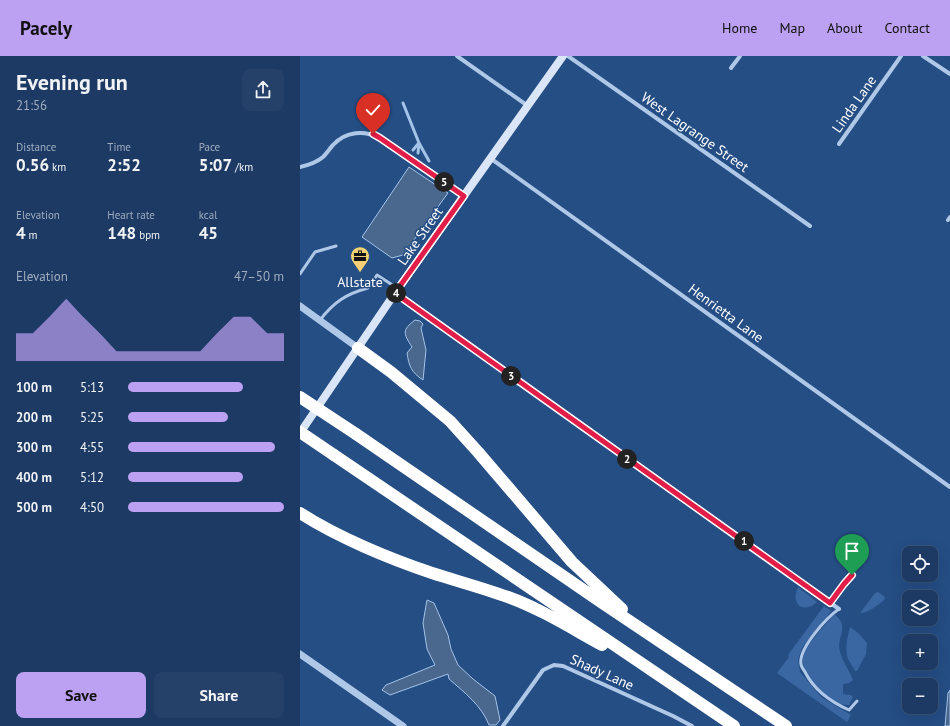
<!DOCTYPE html>
<html lang="en">
<head>
<meta charset="utf-8">
<style>
  :root { --surface:#1c3a64; --page:#25416a; --text:#f1f3f6; --muted:#a0adbf; --line:#3a5478; --accent:#bca0f2 }
  body { margin:0; font-family:"PT Sans",sans-serif; background:var(--page); color:var(--text); height:100vh; display:flex; flex-direction:column; font-size:15px; white-space:nowrap }
  * { box-sizing:border-box; margin:0 }
  p { font-size:13px; color:var(--muted) }
  .icon { flex:none; width:22px; height:22px; fill:none; stroke:currentColor; stroke-width:2; stroke-linecap:round; stroke-linejoin:round }
  .map { position:relative; flex:1; overflow:hidden }
  .sheet { display:flex; flex-direction:column; background:var(--surface); width:300px }
  .sheet>* { flex:none }
  .controls { position:absolute; left:602px; top:490px; display:grid; gap:8px }
  .controls a { display:grid; place-items:center; width:36px; height:36px; border-radius:8px; background:var(--surface); box-shadow:0 4px 16px #0002,0 0 0 1px var(--line); font-size:20px }
  .pin { position:absolute; display:grid; place-items:center; width:34px; height:34px; color:#fff; margin:-41px -17px; border-radius:50% 50% 50% 0; rotate:-45deg; box-shadow:0 0 4px #0007 }
  .pin .icon { rotate:45deg }
  .km { position:absolute; width:20px; height:20px; margin:-10px; border-radius:50%; background:#222; color:#fff; font-size:11px; line-height:20px; text-align:center }
  .round { display:grid; place-items:center; flex:none; width:42px; height:42px; border-radius:8px; background:var(--page) }
  .head { display:flex; align-items:center; justify-content:space-between; height:68px; padding:0 16px }
  h1 { font-size:22px; font-weight:700; line-height:30px }
  .figures { display:grid; grid-template-columns:repeat(3,1fr); gap:6px; height:68px; padding:4px 16px }
  .figures div { display:grid; align-content:center }
  .figures b { font-size:17px; font-weight:700 }
  .figures small { font-size:11px; font-weight:400 }
  .figures p { font-size:11px }
  .chart { height:112px; padding:8px 16px }
  .chart p { display:flex; justify-content:space-between }
  .chart svg { width:100%; height:72px; margin-top:4px; fill:var(--accent); opacity:.7 }
  .cta { display:flex; gap:8px; margin-top:auto; padding:8px 16px }
  .cta a { flex:1; height:46px; border-radius:8px; background:var(--accent); color:#111; font-size:16px; font-weight:700; line-height:46px; text-align:center }
  .cta a+a { background:var(--page); color:var(--text) }
  ul { padding:0 16px; list-style:none; font-size:13px }
  li { display:grid; grid-template-columns:64px 48px 1fr; align-items:center; height:30px }
  li i { height:10px; border-radius:5px; background:var(--accent) }
  header { display:flex; align-items:center; gap:24px; box-sizing:border-box; height:56px; padding:0 20px; background:var(--accent); color:#111 }
  header strong { font-size:19px }
  nav { display:flex; gap:22px; margin-inline-start:auto; font-size:14px }
  main { display:flex; flex:1; min-height:0 }
  .map>svg:first-child { display:block }
</style>
</head>
<body>
<header>
<strong>Pacely</strong>
<nav><a>Home</a><a>Map</a><a>About</a><a>Contact</a></nav>
</header>
<main>
<section class="sheet">
<div class="head"><div><h1>Evening run</h1><p>21:56</p></div><a class="round"><svg class="icon" aria-label="share" viewBox="0 0 24 24"><path d="M12 15V3M7 8l5-5 5 5M5 13v7h14v-7"/></svg></a></div>
<div class="figures">
<div><p>Distance</p><b>0.56<small> km</small></b></div>
<div><p>Time</p><b>2:52</b></div>
<div><p>Pace</p><b>5:07<small> /km</small></b></div>
</div>
<div class="figures">
<div><p>Elevation</p><b>4<small> m</small></b></div>
<div><p>Heart rate</p><b>148<small> bpm</small></b></div>
<div><p>kcal</p><b>45</b></div>
</div>
<div class="chart"><p><span>Elevation</span>47–50 m</p>
<svg viewBox="0 0 160 44" preserveAspectRatio="none"><path d="M0 44V27L10 27L20 17L30 6L40 17L50 27L60 38L70 38L80 38L90 38L100 38L110 38L120 27L130 17L140 17L150 27L160 27V44z"/></svg>
</div>
<ul>
<li><b>100 m</b>5:13<i style="width:74%"></i></li>
<li><b>200 m</b>5:25<i style="width:64%"></i></li>
<li><b>300 m</b>4:55<i style="width:94%"></i></li>
<li><b>400 m</b>5:12<i style="width:74%"></i></li>
<li><b>500 m</b>4:50<i style="width:100%"></i></li>
</ul>
<div class="cta"><a>Save</a><a>Share</a></div>
</section>
<div class="map">
<svg width="650" height="670" viewBox="0 0 650 670">
  <rect width="100%" height="100%" fill="#254e85"/>
  <path fill="#3a67a2" d="M498 531 517 546C504 558 490 549 498 531Z
    M578 536 585 541 584 544C578 549 568 557 560 557L575 537Z
    M524 550 531 555 502 592 498 603 500 616 521 641 551 659 547 666 477 617 489 601 488 599Z
    M534 558C551 571 536 579 540 596 543 606 549 614 553 624L549 627 543 628V638L551 639 553 641 549 649C531 650 499 619 503 600 505 590 527 567 534 558Z
    M550 571 558 577 567 587 566 598 557 615H555C553 611 550 607 548 603 545 594 547 581 550 571Z"/>
  <path fill="#4a678e" stroke="#a4c3e9" d="M109 111 148 137 103 199 92 202 62 181Z
    M115 264 120 265 123 268 121 272 126 294 123 324C111 316 109 310 107 297L112 291C103 277 102 274 115 264Z
    M127 544 134 547 148 579 151 593 158 609 173 623 195 640 200 664 196 669H189C182 650 164 636 149 623L148 618 90 639 82 634 86 629 135 609 127 593 123 567Z
    M650 634V670H645L648 637Z"/>
  <g fill="none" stroke-linecap="round" stroke-linejoin="round">
    <path stroke="#a4c3e9" stroke-width="3" d="M103 47 119 87 129 105
      M113 94 118 88
      M118 97 119 87"/>
    <path stroke="#afc8e8" stroke-width="1.5" stroke-dasharray="2 3" stroke-linecap="butt" d="M535 541 544 528 552 519"/>
    <path stroke="#afc8e8" stroke-width="3" d="M0 218 15 196 36 190
      M20 264C34 246 46 238 68 232L77 219 97 232
      M539 553C527 561 498 593 501 608 501 611 504 614 505 616 514 634 531 646 549 654L557 645"/>
    <path stroke="#afc8e8" stroke-width="4" d="M157 0 228 50
      M268 0 510 170
      M623 0 650 18
      M431 12 440 0
      M539 88 601 0
      M190 102 650 431
      M0 111C9 109 16 107 23 101 27 97 30 92 33 89 46 75 64 74 80 82L164 140
      M648 164 650 161
      M95 237 539 553
      M203 670 243 614 254 609 263 610 373 660 392 670"/>
    <path stroke="#afc8e8" stroke-width="7" d="M0 250 58 292
      M0 598 103 670"/>
    <path stroke="#dae6f7" stroke-width="8" d="M0 377 95 237 263 0"/>
    <path stroke="#fff" stroke-width="12" d="M58 292 91 316 150 365 178 396 272 506 322 553
      M56 378 301 546 486 670
      M34 399 434 670
      M0 457C37 481 90 503 132 517 157 525 183 532 208 541 241 553 271 572 302 589"/>
    <path stroke="#fff" stroke-width="12" d="M0 341 56 378
      M0 376 34 399"/>
  </g>
  <g fill="none" stroke-linecap="round" stroke-linejoin="round">
    <g stroke="#fff" stroke-width="8">
      <path id="route" d="M73 78 80 82 164 140 95 237 530 547 544 528 552 519"/>
    </g>
    <use href="#route" stroke="#e11d48" stroke-width="5"/>
  </g>
  <defs>
    <g id="office-pin" transform="scale(1)"><path d="M0 17L-7.5 6A9.5 9.5 0 1 1 7.5 6Z" fill="#f1cf74" stroke="#254e85"/><path d="M-6-3h4V-5.5h4V-3h4V5H-6ZM-1-4.5V-3h2v-1.5ZM-6 0V1H6V0Z" fill="#111"/></g>
  </defs>
  <g fill-rule="evenodd">
    <use href="#office-pin" x="60" y="200"/>
  </g>
  <g text-anchor="middle" dominant-baseline="central" stroke-width="3" stroke-linejoin="round" paint-order="stroke">
    <g font-size="14" fill="#fff" stroke="#254e85">
      <text transform="translate(554 48) rotate(-55)">Linda Lane</text>
      <text transform="translate(395 76) rotate(35)">West Lagrange Street</text>
      <text transform="translate(120 180) rotate(-55)">Lake Street</text>
      <text transform="translate(426 257) rotate(36)">Henrietta Lane</text>
      <text transform="translate(302 616) rotate(24)">Shady Lane</text>
    </g>
    <g font-size="14" fill="#fff" stroke="#254e85">
      <text x="60" y="226">Allstate</text>
    </g>
  </g>
</svg>
<div class="controls">
<a><svg class="icon" aria-label="locate" viewBox="0 0 24 24"><circle cx="12" cy="12" r="6"/><path d="M12 2v4M12 18v4M2 12h4M18 12h4"/></svg></a>
<a><svg class="icon" aria-label="layers" viewBox="0 0 24 24"><path d="M12 4l9 5-9 5-9-5zM3 14l9 5 9-5"/></svg></a>
<a>+</a>
<a>−</a>
</div>
<div class="pin" style="left:552px;top:519px;background:#1e9e55"><svg class="icon" aria-label="arrive" viewBox="0 0 24 24"><path d="M6 21V4h12l-3 4 3 4H6"/></svg></div>
<div class="pin" style="left:73px;top:78px;background:#d93025"><svg class="icon" aria-label="check" viewBox="0 0 24 24"><path d="M5 12l5 5 9-10"/></svg></div>
<b class="km" style="left:444px;top:485px">1</b>
<b class="km" style="left:327px;top:403px">2</b>
<b class="km" style="left:211px;top:320px">3</b>
<b class="km" style="left:96px;top:237px">4</b>
<b class="km" style="left:144px;top:126px">5</b>
</div>
</main>
</body>
</html>
